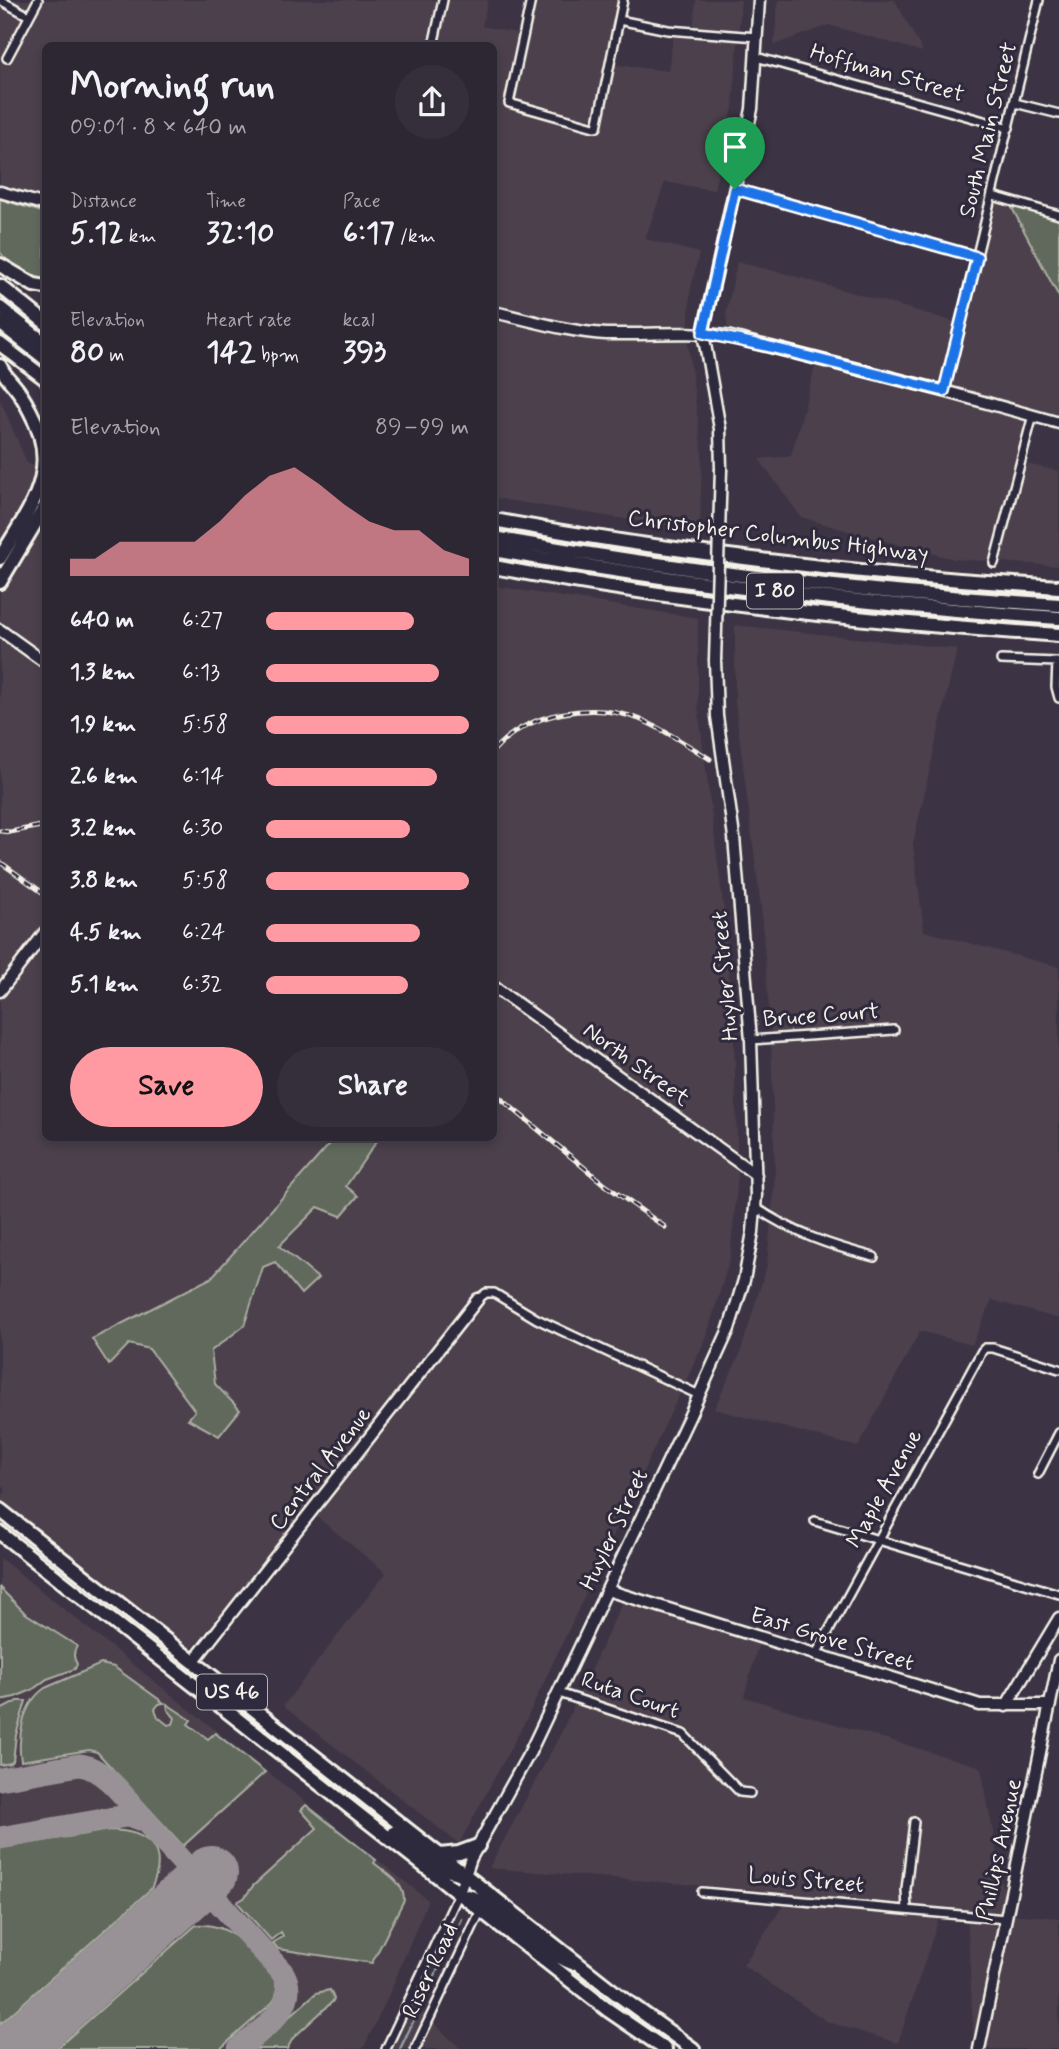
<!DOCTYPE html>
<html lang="en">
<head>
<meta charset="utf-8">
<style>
  :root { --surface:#2d2733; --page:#352f3b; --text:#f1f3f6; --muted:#a7a5ac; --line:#48444e; --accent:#ff9aa2 }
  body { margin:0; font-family:Mynerve,sans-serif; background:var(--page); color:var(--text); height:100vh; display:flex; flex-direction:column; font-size:26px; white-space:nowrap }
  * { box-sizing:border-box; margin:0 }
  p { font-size:23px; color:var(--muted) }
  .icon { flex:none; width:38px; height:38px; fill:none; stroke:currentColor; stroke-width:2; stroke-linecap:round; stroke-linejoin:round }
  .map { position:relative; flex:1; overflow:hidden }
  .details { position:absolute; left:42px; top:42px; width:455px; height:1099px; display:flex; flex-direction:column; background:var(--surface); border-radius:10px; box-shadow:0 4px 10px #0003,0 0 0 2px var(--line) }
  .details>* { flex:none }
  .pin { position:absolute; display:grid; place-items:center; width:60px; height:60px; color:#fff; margin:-72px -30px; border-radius:50% 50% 50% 0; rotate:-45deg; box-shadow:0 0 7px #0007 }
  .pin .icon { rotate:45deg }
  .round { display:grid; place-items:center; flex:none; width:74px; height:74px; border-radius:37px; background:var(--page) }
  .head { display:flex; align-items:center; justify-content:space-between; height:119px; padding:0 28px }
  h1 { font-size:38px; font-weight:700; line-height:52px }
  .metrics { display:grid; grid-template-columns:repeat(3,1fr); gap:10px; height:119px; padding:7px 28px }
  .metrics div { display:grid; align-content:center }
  .metrics b { font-size:30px; font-weight:700 }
  .metrics small { font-size:19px; font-weight:400 }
  .metrics p { font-size:19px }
  .chart { height:196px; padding:14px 28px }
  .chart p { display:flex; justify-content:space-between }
  .chart svg { width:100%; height:126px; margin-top:7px; fill:var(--accent); opacity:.7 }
  .action { display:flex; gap:14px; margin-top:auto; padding:14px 28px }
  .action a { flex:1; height:80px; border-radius:42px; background:var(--accent); color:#111; font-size:28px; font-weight:700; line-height:80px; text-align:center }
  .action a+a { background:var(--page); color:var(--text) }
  ul { padding:0 28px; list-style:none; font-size:23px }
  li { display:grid; grid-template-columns:112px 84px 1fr; align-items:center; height:52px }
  li i { height:18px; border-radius:9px; background:var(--accent) }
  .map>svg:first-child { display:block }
</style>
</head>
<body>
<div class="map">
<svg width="1059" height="2049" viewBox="0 0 1059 2049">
  <rect width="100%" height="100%" fill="#3c3444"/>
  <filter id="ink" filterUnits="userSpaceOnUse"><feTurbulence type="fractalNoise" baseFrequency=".0143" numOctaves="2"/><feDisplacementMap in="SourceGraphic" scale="14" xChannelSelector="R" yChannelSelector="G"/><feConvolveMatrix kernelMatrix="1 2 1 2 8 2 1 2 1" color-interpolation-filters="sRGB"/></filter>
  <g filter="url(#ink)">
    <path fill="#4c404c" d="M0 0H488L482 26 525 35 534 0H625L610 64 668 71 674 31 693 32 696 0H741L733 107 714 190 665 182 645 239 699 253 690 293 688 345 702 452 700 531 494 498V46H46L45 199 0 186Z
      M778 0H895L923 52 829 25 774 45Z
      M993 200 1011 206 1059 298V423L1034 416 1021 463 1059 471V566L954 559 851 532 801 517 759 459 791 456 817 359 728 334 726 314 737 262 787 274 963 324Z
      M0 399 27 463 45 470 46 1138H494V586L698 618V707L724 911 734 1037 738 1176 730 1258 706 1338 527 1718 459 1844 283 1706 386 1573 311 1512 304 1509 294 1525 240 1590 215 1624 190 1649 0 1500 6 1490 0 1485Z
      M735 625 957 649 913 844 924 931 1059 967V1319L992 1300 972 1345 920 1331 858 1447 714 1409 740 1354 767 1265 775 1177 771 1035 761 907 735 703Z
      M0 1558 428 1900 387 1999 363 2049H0Z
      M625 1597 761 1635 744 1697 981 1767 1008 1914 1059 1918V2049H974L967 1911 942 1909 898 2043 828 2022 743 1965 792 1893 489 1868 560 1735Z
      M412 2003 461 2049H390Z"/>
    <path fill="#61695c" stroke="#aaada2" stroke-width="2" d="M0 199 45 213V280H41L12 267 0 252Z
      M1011 206 1059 219V298V297Z
      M335 1138H379L346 1186 358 1196 341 1216 318 1207 279 1246 318 1278 301 1294 275 1262 263 1267 244 1326 211 1351 215 1384 240 1410 219 1436 188 1419 195 1411 149 1349 129 1344 109 1365 92 1339 211 1278Z
      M0 1588 25 1613 77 1646C73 1653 73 1657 77 1664L75 1669 47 1679 32 1690 15 1697 0 1700Z
      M101 1664 114 1667 164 1703 159 1704 155 1709 158 1717 168 1725 173 1724 175 1718 168 1710 167 1704 191 1720 188 1724 208 1739 215 1733 265 1772 183 1846 97 1752 89 1750 21 1761C17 1736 23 1703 45 1688Z
      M18 1701H26L16 1735 13 1761 11 1763 0 1765V1710Z
      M306 1805 376 1860 374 1863C387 1874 404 1882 404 1900L372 1963 278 1949 273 1943 283 1936 281 1932 271 1940 237 1902 244 1898 253 1886 317 1828 301 1810Z
      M110 1830C150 1831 169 1850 151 1889L0 2024V1848Z
      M196 1925C234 1922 251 1952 273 1977 278 1986 279 1995 272 2003L220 2049H56Z
      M330 1990 334 1999 332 2002 293 2038 287 2049H253L316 1993Z"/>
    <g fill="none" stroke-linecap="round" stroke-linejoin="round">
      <path stroke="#929fa6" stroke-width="2.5" d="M400 2049 462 1919"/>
      <path stroke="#989296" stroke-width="23" d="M0 1779 79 1765C105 1767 129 1803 146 1822
        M0 1838 126 1816 134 1817 146 1822 283 1973C302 2006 261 2029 239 2049"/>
      <path stroke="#989296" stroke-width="54" d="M14 2049 211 1873"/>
      <g stroke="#f4f1e8" stroke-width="12">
        <path id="street" d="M0 0 29 16
          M531 0 509 103 594 127H597L623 0
          M619 20 668 30 757 37
          M433 46 443 0
          M756 57 1009 128
          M7 58 38 0
          M1015 103 1059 114
          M735 189 977 257
          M993 196 1059 215
          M944 391 1039 0
          M994 563 1033 415
          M1001 660 1057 662 1056 687 1059 698
          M751 1040 894 1030
          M755 1207C792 1233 832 1246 874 1257
          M478 1299 486 1293H494L537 1319 699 1395
          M1038 1474 1059 1433
          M815 1521 1059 1594
          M815 1656 982 1351 985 1348H993L1059 1369
          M559 1693 683 1734 740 1792 750 1793
          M702 1892 1006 1919
          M907 1910 906 1889 914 1822
          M386 2049 459 1893
          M415 2049 481 1910"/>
      </g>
      <g stroke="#f4f1e8" stroke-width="15">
        <path id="secondary" d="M0 192 46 205
          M494 312C530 320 568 332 606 334 649 335 688 330 731 337L944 391 1059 423
          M721 469 720 429 703 333 752 109 759 0
          M0 630 46 663
          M494 987 756 1175
          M0 991 46 931
          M607 1590 980 1705H1050
          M193 1662 478 1299
          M1006 1706 1059 1618
          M459 1893 471 1858 530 1752 690 1415 729 1329 744 1280 753 1232 756 1195 751 1040 734 837 717 716 715 660
          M979 2049 1059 1660"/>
      </g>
      <g stroke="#f4f1e8" stroke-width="18">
        <path id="highway" d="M0 265 34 285 46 287
          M0 286 46 323
          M0 308 46 344
          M0 323 46 359
          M0 344 46 379
          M0 366C4 376 13 383 19 392 23 398 27 405 30 411 63 470 30 508 0 558
          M494 520C680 554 870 575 1059 587
          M494 538C680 571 870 593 1059 605
          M494 550C680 584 870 605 1059 618
          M494 567C680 602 869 622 1059 635
          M0 582 46 505
          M0 1510 618 1995 693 2049
          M0 1533 608 2010 665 2049
          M395 1832 443 1869 458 1873
          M440 1855 459 1853 478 1846
          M468 1896C507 1907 533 1948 572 1963"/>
      </g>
      <use href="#street" stroke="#2f2a3d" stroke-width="7"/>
      <use href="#secondary" stroke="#2f2a3d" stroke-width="10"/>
      <use href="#highway" stroke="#2f2a3d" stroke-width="12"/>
      <g stroke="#f4f1e8" stroke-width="5">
        <path id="rail" d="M494 750C528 712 592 701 639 719 664 729 687 745 710 759
          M0 831 10 832 46 825
          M0 862 46 895
          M494 1093 604 1184 665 1227"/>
      </g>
      <use href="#rail" stroke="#2f2a3d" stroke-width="2.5" stroke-dasharray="8" stroke-linecap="butt"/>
      <g stroke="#f4f1e8" stroke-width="15" stroke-linecap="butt">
        <path id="secondary-bridge" d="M715 660 721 469"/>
      </g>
      <use href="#secondary-bridge" stroke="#2f2a3d" stroke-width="10"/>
    </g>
  </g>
  <g fill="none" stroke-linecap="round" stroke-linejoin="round" filter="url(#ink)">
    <g stroke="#fff" stroke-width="14">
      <path id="route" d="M735 189 977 257 944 391 766 346 703 333Z"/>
    </g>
    <use href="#route" stroke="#1a73e8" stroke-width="9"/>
  </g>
  <g text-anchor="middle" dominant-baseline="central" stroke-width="6" stroke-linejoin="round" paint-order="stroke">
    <g fill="#2f2a3d" stroke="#b9b5b5" stroke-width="2">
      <rect x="747" y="573.5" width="56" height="35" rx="5"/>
      <rect x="197" y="1674.5" width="70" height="35" rx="5"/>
    </g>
    <g font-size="21" font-weight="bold" fill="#f4f1e8">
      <text x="775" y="591">I 80</text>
      <text x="232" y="1692">US 46</text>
    </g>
    <g font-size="23" fill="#f4f1e8" stroke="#2f2a3d">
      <text transform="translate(887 74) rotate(16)">Hoffman Street</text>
      <text transform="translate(989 130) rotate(-76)">South Main Street</text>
      <text transform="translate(778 537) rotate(7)">Christopher Columbus Highway</text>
      <text transform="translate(726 976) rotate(-95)">Huyler Street</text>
      <text transform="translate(821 1016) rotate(-4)">Bruce Court</text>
      <text transform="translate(636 1065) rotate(36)">North Street</text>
      <text transform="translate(321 1469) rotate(-52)">Central Avenue</text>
      <text transform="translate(885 1489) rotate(-61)">Maple Avenue</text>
      <text transform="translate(615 1530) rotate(-65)">Huyler Street</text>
      <text transform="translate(832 1640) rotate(17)">East Grove Street</text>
      <text transform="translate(630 1696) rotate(19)">Ruta Court</text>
      <text transform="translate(1000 1850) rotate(-78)">Phillips Avenue</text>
      <text transform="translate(806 1881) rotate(5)">Louis Street</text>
      <text transform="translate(431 1971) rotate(-65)">Riser Road</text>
    </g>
  </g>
</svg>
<div class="pin" style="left:735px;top:189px;background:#1e9e55"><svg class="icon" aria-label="arrive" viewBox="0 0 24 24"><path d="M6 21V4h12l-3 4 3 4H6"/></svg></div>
<section class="details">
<div class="head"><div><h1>Morning run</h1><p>09:01 · 8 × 640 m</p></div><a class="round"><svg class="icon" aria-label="share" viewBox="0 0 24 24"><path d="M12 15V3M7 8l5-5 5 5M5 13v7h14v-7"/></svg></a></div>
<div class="metrics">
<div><p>Distance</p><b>5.12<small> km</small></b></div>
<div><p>Time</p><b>32:10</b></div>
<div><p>Pace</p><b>6:17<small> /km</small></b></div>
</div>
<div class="metrics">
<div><p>Elevation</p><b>80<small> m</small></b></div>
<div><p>Heart rate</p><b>142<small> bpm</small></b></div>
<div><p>kcal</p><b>393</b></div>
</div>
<div class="chart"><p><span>Elevation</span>89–99 m</p>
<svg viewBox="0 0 160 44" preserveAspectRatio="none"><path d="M0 44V38L10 38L20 32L30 32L40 32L50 32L60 25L70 16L80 9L90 6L100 12L110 19L120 25L130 28L140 28L150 35L160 38V44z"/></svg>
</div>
<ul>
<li><b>640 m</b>6:27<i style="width:73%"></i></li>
<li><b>1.3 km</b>6:13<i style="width:85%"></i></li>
<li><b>1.9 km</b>5:58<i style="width:100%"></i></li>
<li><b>2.6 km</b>6:14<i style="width:84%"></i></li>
<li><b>3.2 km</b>6:30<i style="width:71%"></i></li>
<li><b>3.8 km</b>5:58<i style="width:100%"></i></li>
<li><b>4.5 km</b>6:24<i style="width:76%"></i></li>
<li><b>5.1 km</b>6:32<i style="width:70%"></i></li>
</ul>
<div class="action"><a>Save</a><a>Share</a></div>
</section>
</div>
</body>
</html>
